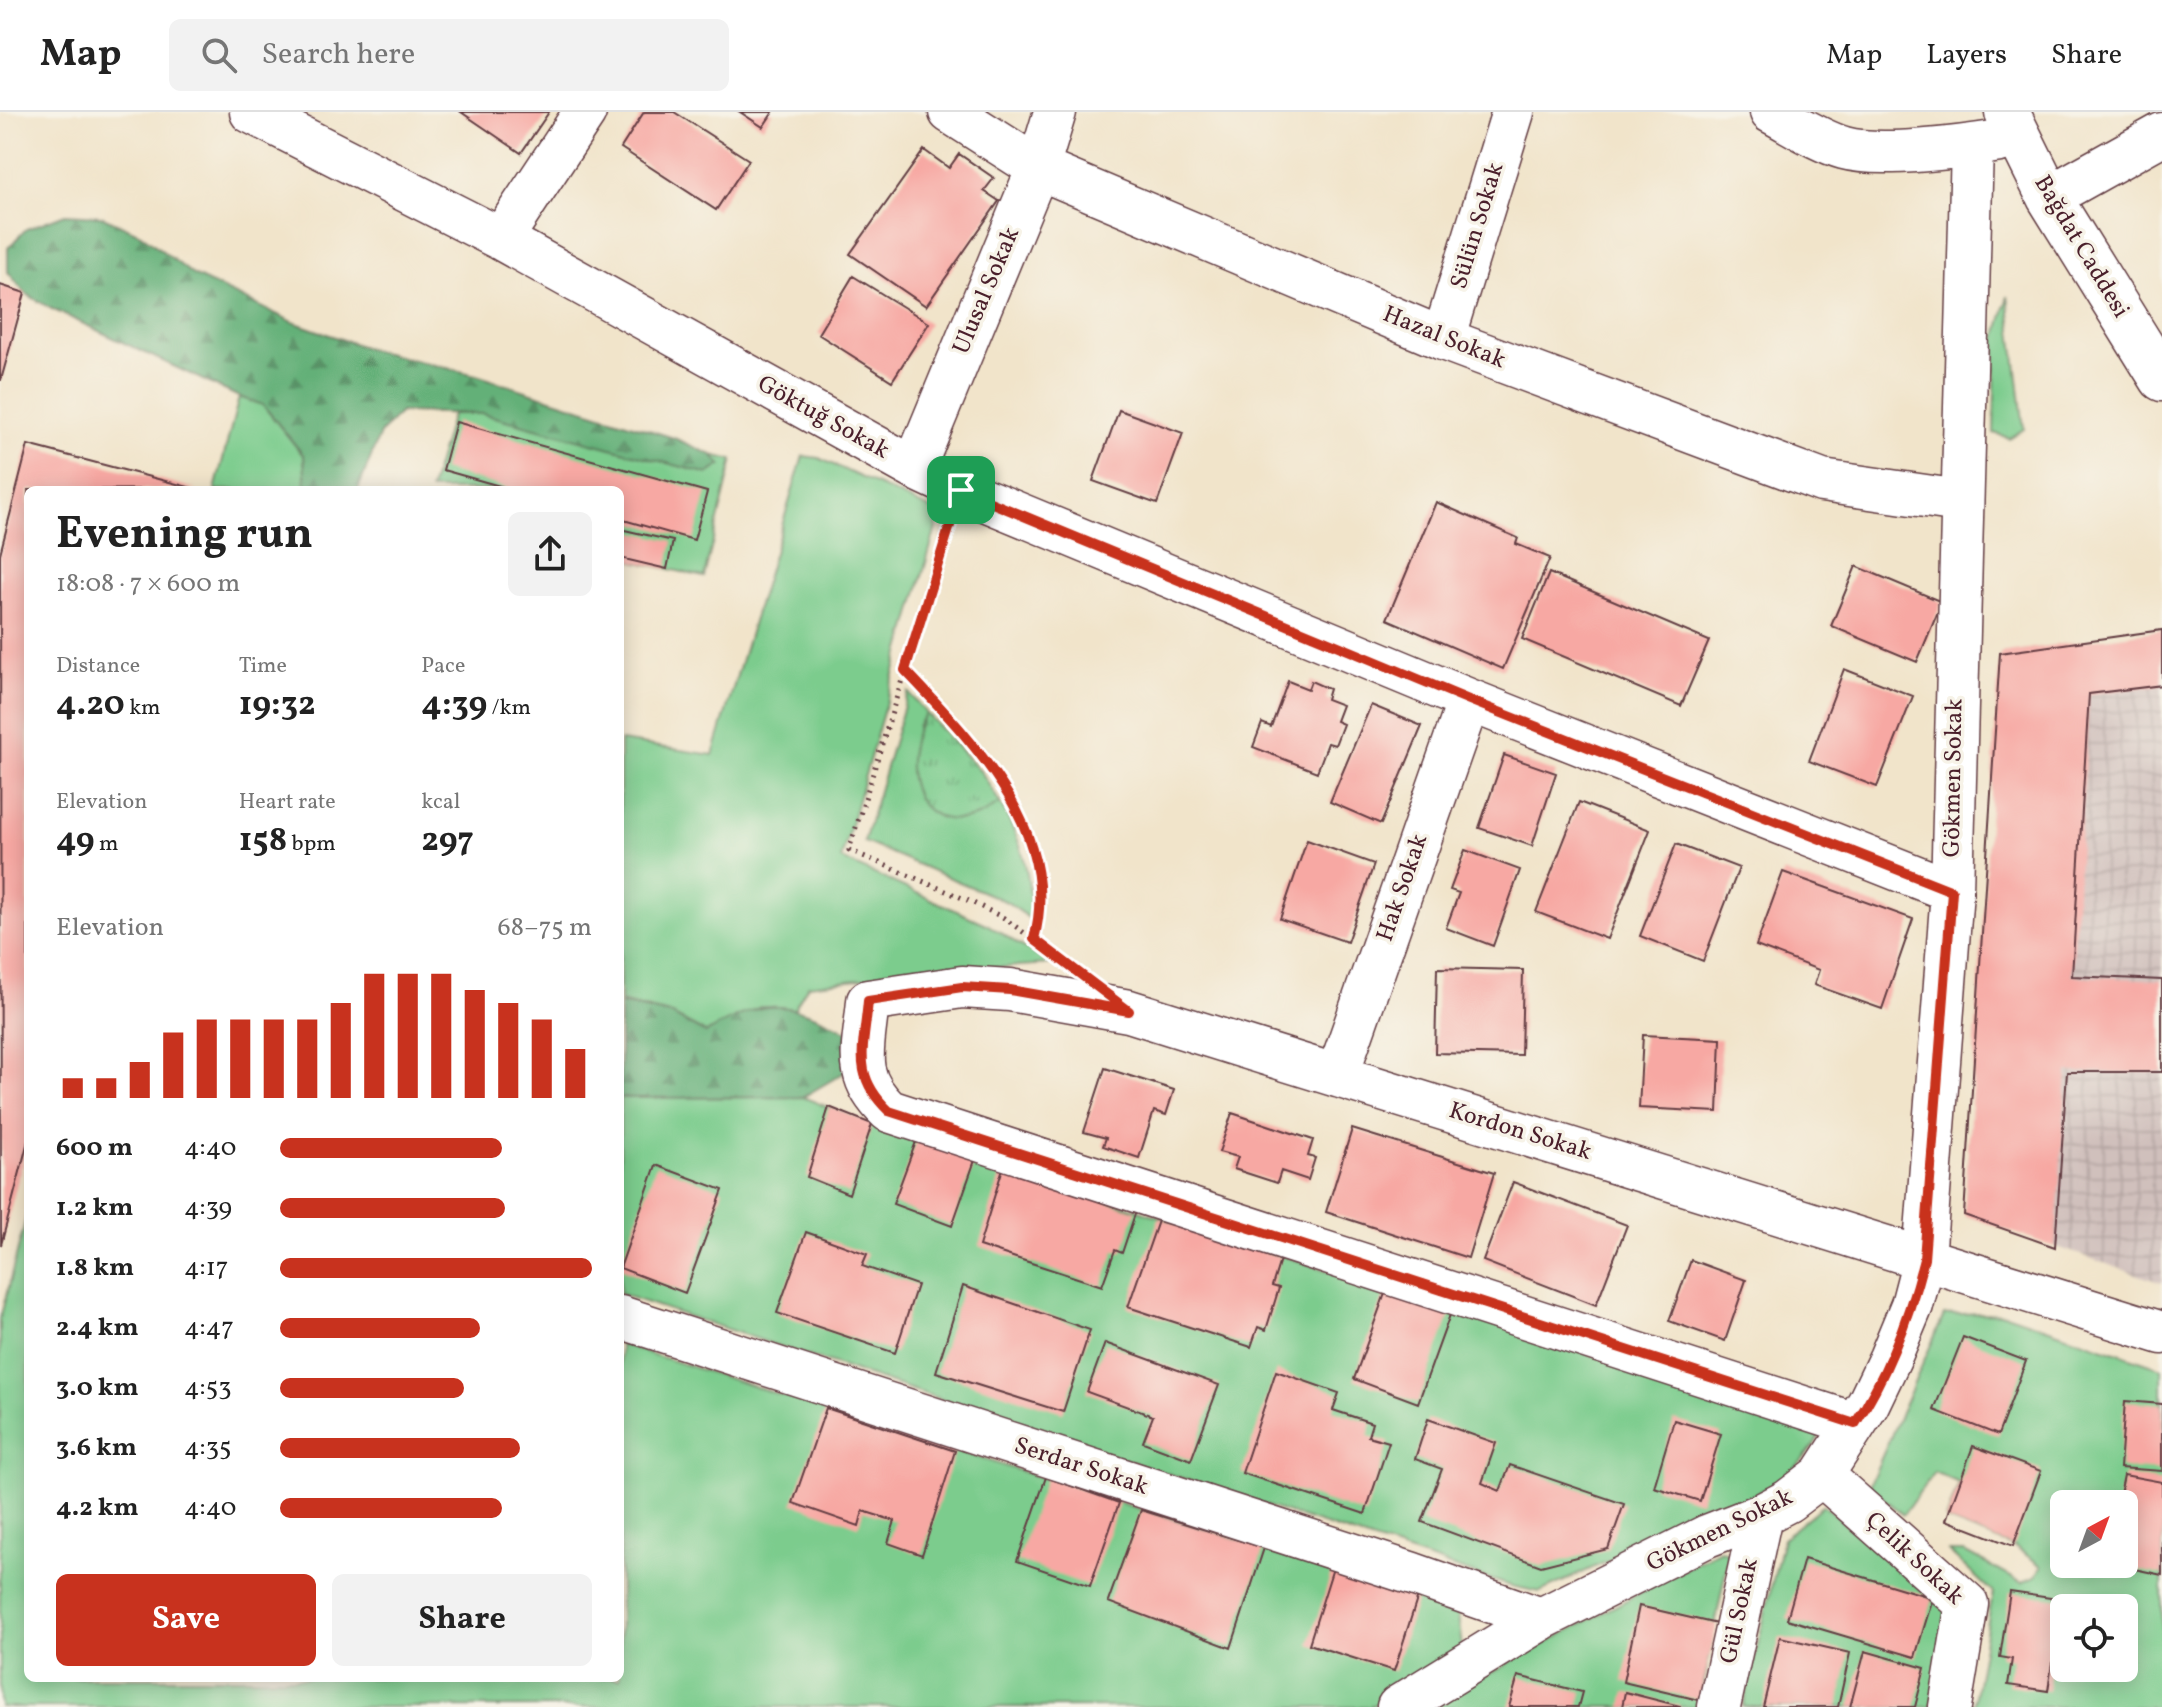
<!DOCTYPE html>
<html lang="en">
<head>
<meta charset="utf-8">
<style>
  :root { --surface:#fff; --page:#f2f2f2; --text:#222; --muted:#767676; --line:#e0e0e0; --accent:#c8321e }
  body { margin:0; font-family:Vollkorn,serif; background:var(--page); color:var(--text); height:100vh; display:flex; flex-direction:column; font-size:30px; white-space:nowrap }
  * { box-sizing:border-box; margin:0 }
  p { font-size:26px; color:var(--muted) }
  .icon { flex:none; width:44px; height:44px; fill:none; stroke:currentColor; stroke-width:2; stroke-linecap:round; stroke-linejoin:round }
  .map { position:relative; flex:1; overflow:hidden }
  .details { position:absolute; left:24px; top:374px; width:600px; height:1196px; display:flex; flex-direction:column; background:var(--surface); border-radius:12px; box-shadow:0 4px 20px #0003 }
  .details>* { flex:none }
  .needle { width:52px; rotate:41deg }
  .tools { position:absolute; left:2050px; top:1378px; display:grid; gap:16px }
  .tools a { display:grid; place-items:center; width:88px; height:88px; border-radius:12px; background:var(--surface); box-shadow:0 4px 20px #0003; font-size:40px }
  .pin { position:absolute; display:grid; place-items:center; width:68px; height:68px; color:#fff; margin:-34px; border-radius:16px; box-shadow:0 4px 12px #0006 }
  .round { display:grid; place-items:center; flex:none; width:84px; height:84px; border-radius:12px; background:var(--page) }
  .summary { display:flex; align-items:center; justify-content:space-between; height:136px; padding:0 32px }
  h1 { font-size:44px; font-weight:700; line-height:60px }
  .figures { display:grid; grid-template-columns:repeat(3,1fr); gap:12px; height:136px; padding:8px 32px }
  .figures div { display:grid; align-content:center }
  .figures b { font-size:34px; font-weight:700 }
  .figures small { font-size:22px; font-weight:400 }
  .figures p { font-size:22px }
  .chart { height:224px; padding:16px 32px }
  .chart p { display:flex; justify-content:space-between }
  .chart svg { width:100%; height:144px; margin-top:8px; stroke:var(--accent); stroke-width:6 }
  .button { display:flex; gap:16px; margin-top:auto; padding:16px 32px }
  .button a { flex:1; height:92px; border-radius:12px; background:var(--accent); color:#fff; font-size:32px; font-weight:700; line-height:92px; text-align:center }
  .button a+a { background:var(--page); color:var(--text) }
  ul { padding:0 32px; list-style:none; font-size:26px }
  li { display:grid; grid-template-columns:128px 96px 1fr; align-items:center; height:60px }
  li i { height:20px; border-radius:10px; background:var(--accent) }
  header { display:flex; align-items:center; gap:48px; box-sizing:border-box; height:112px; padding:0 40px; background:var(--surface); border-bottom:2px solid var(--line) }
  header strong { font-size:38px }
  nav { display:flex; gap:44px; margin-inline-start:auto; font-size:28px }
  .search { width:560px; height:72px; background:var(--page); display:flex; align-items:center; gap:20px; box-sizing:border-box; padding:0 28px; border-radius:12px; color:var(--muted); font-size:30px }
  .map>svg:first-child { display:block }
</style>
</head>
<body>
<header>
<strong>Map</strong>
<div class="search"><svg class="icon" aria-label="search" viewBox="0 0 24 24"><circle cx="10" cy="10" r="6"/><path d="M15 15l6 6"/></svg>Search here</div>
<nav><a>Map</a><a>Layers</a><a>Share</a></nav>
</header>
<div class="map">
<svg width="2162" height="1595" viewBox="0 0 2162 1595">
  <defs>
    <pattern id="industrial-grid" width="8" height="8" patternUnits="userSpaceOnUse" patternTransform="scale(2)"><rect width="8" height="8" fill="#d0c0bc"/><path d="M0 4h8M4 0v8" fill="none" stroke="#b4a5a2"/></pattern>
    <pattern id="forest-firs" width="22" height="20" patternUnits="userSpaceOnUse" patternTransform="scale(2)"><rect width="22" height="20" fill="#64b078"/><path d="M5 1l3.5 6h-7zM16 11l3.5 6h-7z" fill="#548f63"/></pattern>
    <pattern id="park-tufts" width="24" height="20" patternUnits="userSpaceOnUse" patternTransform="scale(2)"><rect width="24" height="20" fill="#7bcc8d"/><path d="M3 7l-1-3M5 7V3M7 7l1-3M15 17l-1-3M17 17v-4M19 17l1-3" fill="none" stroke="#67a573"/></pattern>
  </defs>
  <rect width="100%" height="100%" fill="#f7f3e8"/>
  <filter id="ink" filterUnits="userSpaceOnUse"><feTurbulence type="fractalNoise" baseFrequency=".0125" numOctaves="2"/><feDisplacementMap in="SourceGraphic" scale="16" xChannelSelector="R" yChannelSelector="G"/><feConvolveMatrix kernelMatrix="1 2 1 2 8 2 1 2 1" color-interpolation-filters="sRGB"/></filter>
  <filter id="wash" filterUnits="userSpaceOnUse"><feTurbulence type="fractalNoise" baseFrequency=".006" numOctaves="4" result="noise"/><feDisplacementMap in="SourceGraphic" scale="32" xChannelSelector="R" yChannelSelector="G"/><feGaussianBlur stdDeviation="1.8" result="paint"/><feColorMatrix in="noise" values="0 0 0 0 0 0 0 0 0 0 0 0 0 0 0 0 0 1.4 0 .05"/><feComposite in="paint" operator="in"/></filter>
  <g filter="url(#wash)">
    <rect width="100%" height="100%" fill="#f1e4ca"/>
    <path fill="url(#industrial-grid)" d="M2162 518V1171L1964 1103 2000 541Z"/>
    <path fill="#7bcc8d" stroke="#62765c" stroke-width="2" fill-rule="evenodd" d="M2008 184 2024 317 2009 326 1994 321 1996 228Z
      M239 285 263 293 304 344 306 378H215Z
      M452 302H483L721 353 712 343 733 348 704 465 620 446V378H430Z
      M803 344 819 346 940 402 841 747 988 813 1050 852 890 863 808 873 794 897 760 895 706 921 670 902 620 890V629L713 643Z
      M908 580 926 601 917 614 921 691C950 713 970 709 1000 691 1023 732 1031 760 1030 807L1007 790 864 730Z
      M803 985 859 1008 917 1027 1823 1317C1811 1342 1794 1359 1771 1375L1540 1480 1511 1474 620 1182V986Z
      M28 1099V1566H620V1232L1440 1492 1458 1503 1462 1535 1453 1550 1370 1595H0V1207Z
      M1981 1201 2006 1202 2162 1256V1595H1973L1993 1481 1949 1440H1964L2022 1471 2035 1465 2042 1454 2013 1434 1946 1408 1959 1371 1934 1360 1903 1403 1869 1374 1944 1203ZM2064 1392H2124V1452H2064ZM2064 1496H2124V1556H2064Z
      M1823 1393 1948 1500 1931 1595H1743L1783 1426Z
      M1720 1438 1729 1442 1699 1595H1426Z"/>
    <path fill="url(#forest-firs)" stroke="#576852" stroke-width="2" d="M65 102 101 104 141 122 193 163 293 210 372 238 476 263 674 326 712 343 721 353 708 362 483 302 400 300 380 322 358 378H306L304 344 263 293 239 285 50 196 25 181 8 160V136L26 117Z
      M620 892 670 902 706 921C722 912 739 902 757 897 787 888 827 907 852 922L847 959 803 985 620 986Z"/>
    <path fill="url(#park-tufts)" stroke="#62765c" stroke-width="2" d="M926 601 982 661 1000 691C993 695 986 701 978 704 909 726 894 646 926 601Z"/>
    <g id="blocks">
      <path fill="#f7a8a3" d="M461 0H549L521 41Z
        M644 0H674L749 48 716 98 621 36Z
        M740 0H773L763 15Z
        M924 38 949 56 959 42 994 66 984 79 999 89 926 194 850 142Z
        M853 164 929 211 892 269 818 222Z
        M0 173 25 181 1 268H0Z
        M1119 298 1183 321 1157 392 1093 369Z
        M456 310 707 380 694 428 620 407V378H514L443 358Z
        M28 333 196 377 28 378V1029L1 1133 0 442Z
        M1436 390 1518 426 1516 432 1550 446 1503 557 1387 507Z
        M620 417 673 429 667 457 620 446Z
        M1856 454 1942 490 1917 550 1831 514Z
        M1549 461 1709 529 1681 594 1522 527Z
        M2162 518V573L2089 582 2072 864 2162 868V960H2067L2055 1135 1964 1103 2000 541Z
        M1844 557 1913 584 1877 675 1809 649Z
        M1288 569 1308 577 1311 569 1329 577 1326 587 1342 593 1336 609 1343 612 1335 633 1328 631 1317 660 1253 635 1262 611 1271 615Z
        M1371 593 1422 614 1381 712 1330 690Z
        M1504 643 1556 661 1532 734 1479 716Z
        M1579 690 1650 718 1607 827 1536 800Z
        M1307 728 1374 752 1347 830 1280 807Z
        M1676 732 1739 756 1703 849 1640 824Z
        M1465 738 1520 758 1493 834 1446 816 1459 781 1450 778Z
        M1783 760 1913 807 1882 897 1814 873 1819 858 1756 834Z
        M1437 856 1523 858 1521 943 1435 941Z
        M1643 923 1721 927 1718 1000 1639 996Z
        M1105 956 1174 978 1166 1003 1154 999 1139 1046 1103 1034 1106 1026 1084 1020Z
        M829 995 872 1012 849 1082 807 1065Z
        M1232 1001 1313 1028 1308 1044 1315 1046 1308 1068 1281 1059 1277 1071 1234 1057 1238 1045 1219 1040Z
        M1352 1017 1494 1061 1468 1146 1326 1100Z
        M917 1027 975 1048 952 1114 893 1092Z
        M656 1053 723 1078 685 1181 620 1156Z
        M1003 1056 1136 1099 1122 1141 1115 1138 1102 1174 979 1134Z
        M1513 1070 1627 1113 1596 1193 1483 1149Z
        M1159 1106 1281 1145 1272 1174 1279 1176 1266 1218 1258 1215 1251 1235 1128 1195Z
        M806 1120 867 1142 862 1154 917 1173 895 1241 777 1201Z
        M1691 1148 1746 1168 1725 1229 1669 1209Z
        M963 1174 1090 1218 1063 1300 936 1260Z
        M1387 1176 1451 1200 1418 1291 1354 1267Z
        M1963 1225 2026 1249 1998 1323 1934 1298Z
        M1105 1231 1219 1273 1191 1348 1143 1330 1153 1304 1087 1280Z
        M1276 1259 1339 1281 1333 1298 1372 1311 1368 1324 1389 1330 1365 1402 1242 1361Z
        M2125 1289 2162 1292V1359L2120 1356Z
        M826 1296 955 1339 922 1443 888 1431 895 1409 863 1399 859 1414 793 1391Z
        M1428 1307 1496 1331 1482 1371 1500 1379 1510 1353 1624 1392 1608 1437 1541 1454 1422 1410 1442 1357 1415 1347Z
        M1674 1308 1721 1322 1700 1389 1654 1375Z
        M1973 1334 2041 1359 2013 1434 1946 1408Z
        M2124 1363 2162 1370V1463L2116 1453 2124 1452V1392H2118Z
        M1046 1365 1119 1391 1090 1474 1017 1449Z
        M1141 1398 1264 1436 1231 1536 1108 1490Z
        M1804 1447 1933 1486 1915 1545 1787 1507Z
        M1333 1456 1418 1484 1394 1559 1309 1532Z
        M2010 1480 2106 1494 2064 1496V1553L2052 1551 2048 1579 2008 1573 2012 1547 2000 1545Z
        M1639 1494 1717 1512 1699 1588 1623 1570Z
        M1780 1525 1850 1541 1838 1595H1763Z
        M1865 1539 1925 1556 1915 1595H1850Z
        M1518 1564 1582 1580 1578 1595H1509Z
        M1625 1580 1680 1594V1595H1622Z"/>
    </g>
  </g>
  <g filter="url(#ink)">
    <use href="#blocks" fill-opacity="0" stroke="#633d43" stroke-width="2"/>
    <g fill="none" stroke-linecap="round" stroke-linejoin="round">
      <g stroke="#633d43" stroke-width="45">
        <path id="minor" d="M251 0 501 127 914 356 961 378 1469 588 1952 779
          M950 0 1038 56 1443 227 1822 369 1960 389
          M1771 0C1794 12 1819 29 1844 36 1879 46 1963 35 2000 29
          M2049 85 2162 22
          M501 127 585 0
          M1443 227 1513 0
          M914 356 1038 56 1055 0
          M1337 964 1469 588
          M620 1205 1413 1462 1541 1507
          M1855 1312 889 999C851 963 864 937 868 889L962 875 1010 878 1129 899 2162 1221
          M1822 1363 1967 1492 1950 1595
          M1398 1595 1541 1507 1707 1424 1761 1403 1788 1389 1822 1363 1868 1292 1890 1246 1912 1193 1924 1147 1952 779 1972 34
          M1719 1595 1761 1403"/>
      </g>
      <g stroke="#633d43" stroke-width="47">
        <path id="major" d="M2007 0 2049 85 2162 267"/>
      </g>
      <path stroke="#633d43" stroke-width="5" stroke-dasharray="2 6" stroke-linecap="butt" d="M949 417 849 738 967 788 1004 806 1053 842
        M906 558C973 630 1063 720 1034 827"/>
      <use href="#minor" stroke="#fff" stroke-width="42"/>
      <use href="#major" stroke="#fff" stroke-width="44"/>
    </g>
  </g>
  <g fill="none" stroke-linecap="round" stroke-linejoin="round" filter="url(#ink)">
    <g stroke="#fff" stroke-width="16">
      <path id="route" d="M961 378 1469 588 1952 779 1924 1147C1909 1205 1888 1262 1855 1312L889 999C851 963 864 937 868 889L962 875 1010 878 1129 899 1034 827C1063 719 972 629 905 558Z"/>
    </g>
    <use href="#route" stroke="#c8321e" stroke-width="10"/>
  </g>
  <g text-anchor="middle" dominant-baseline="central" stroke-width="7" stroke-linejoin="round" paint-order="stroke">
    <g font-size="24" fill="#4a1f2b" stroke="#f7f3e8">
      <text transform="translate(1478 114) rotate(-73)">Sülün Sokak</text>
      <text transform="translate(2081 135) rotate(59)">Bağdat Caddesi</text>
      <text transform="translate(987 179) rotate(-67)">Ulusal Sokak</text>
      <text transform="translate(1444 226) rotate(22)">Hazal Sokak</text>
      <text transform="translate(823 306) rotate(29)">Göktuğ Sokak</text>
      <text transform="translate(1954 666) rotate(-89)">Gökmen Sokak</text>
      <text transform="translate(1403 776) rotate(-71)">Hak Sokak</text>
      <text transform="translate(1520 1020) rotate(17)">Kordon Sokak</text>
      <text transform="translate(1081 1355) rotate(18)">Serdar Sokak</text>
      <text transform="translate(1720 1419) rotate(-26)">Gökmen Sokak</text>
      <text transform="translate(1914 1447) rotate(43)">Çelik Sokak</text>
      <text transform="translate(1740 1499) rotate(-78)">Gül Sokak</text>
    </g>
  </g>
</svg>
<div class="tools">
<a><svg class="needle" viewBox="-14 -14 28 28"><path d="M0-13l5 13h-10z" fill="#e53935"/><path d="M0 13l5-13h-10z" fill="#767676"/></svg></a>
<a><svg class="icon" aria-label="locate" viewBox="0 0 24 24"><circle cx="12" cy="12" r="6"/><path d="M12 2v4M12 18v4M2 12h4M18 12h4"/></svg></a>
</div>
<div class="pin" style="left:961px;top:378px;background:#1e9e55"><svg class="icon" aria-label="arrive" viewBox="0 0 24 24"><path d="M6 21V4h12l-3 4 3 4H6"/></svg></div>
<section class="details">
<div class="summary"><div><h1>Evening run</h1><p>18:08 · 7 × 600 m</p></div><a class="round"><svg class="icon" aria-label="share" viewBox="0 0 24 24"><path d="M12 15V3M7 8l5-5 5 5M5 13v7h14v-7"/></svg></a></div>
<div class="figures">
<div><p>Distance</p><b>4.20<small> km</small></b></div>
<div><p>Time</p><b>19:32</b></div>
<div><p>Pace</p><b>4:39<small> /km</small></b></div>
</div>
<div class="figures">
<div><p>Elevation</p><b>49<small> m</small></b></div>
<div><p>Heart rate</p><b>158<small> bpm</small></b></div>
<div><p>kcal</p><b>297</b></div>
</div>
<div class="chart"><p><span>Elevation</span>68–75 m</p>
<svg viewBox="0 0 160 44" preserveAspectRatio="none"><path d="M5 44V38M15 44V38M25 44V33M35 44V24M45 44V20M55 44V20M65 44V20M75 44V20M85 44V15M95 44V6M105 44V6M115 44V6M125 44V11M135 44V15M145 44V20M155 44V29"/></svg>
</div>
<ul>
<li><b>600 m</b>4:40<i style="width:71%"></i></li>
<li><b>1.2 km</b>4:39<i style="width:72%"></i></li>
<li><b>1.8 km</b>4:17<i style="width:100%"></i></li>
<li><b>2.4 km</b>4:47<i style="width:64%"></i></li>
<li><b>3.0 km</b>4:53<i style="width:59%"></i></li>
<li><b>3.6 km</b>4:35<i style="width:77%"></i></li>
<li><b>4.2 km</b>4:40<i style="width:71%"></i></li>
</ul>
<div class="button"><a>Save</a><a>Share</a></div>
</section>
</div>
</body>
</html>
